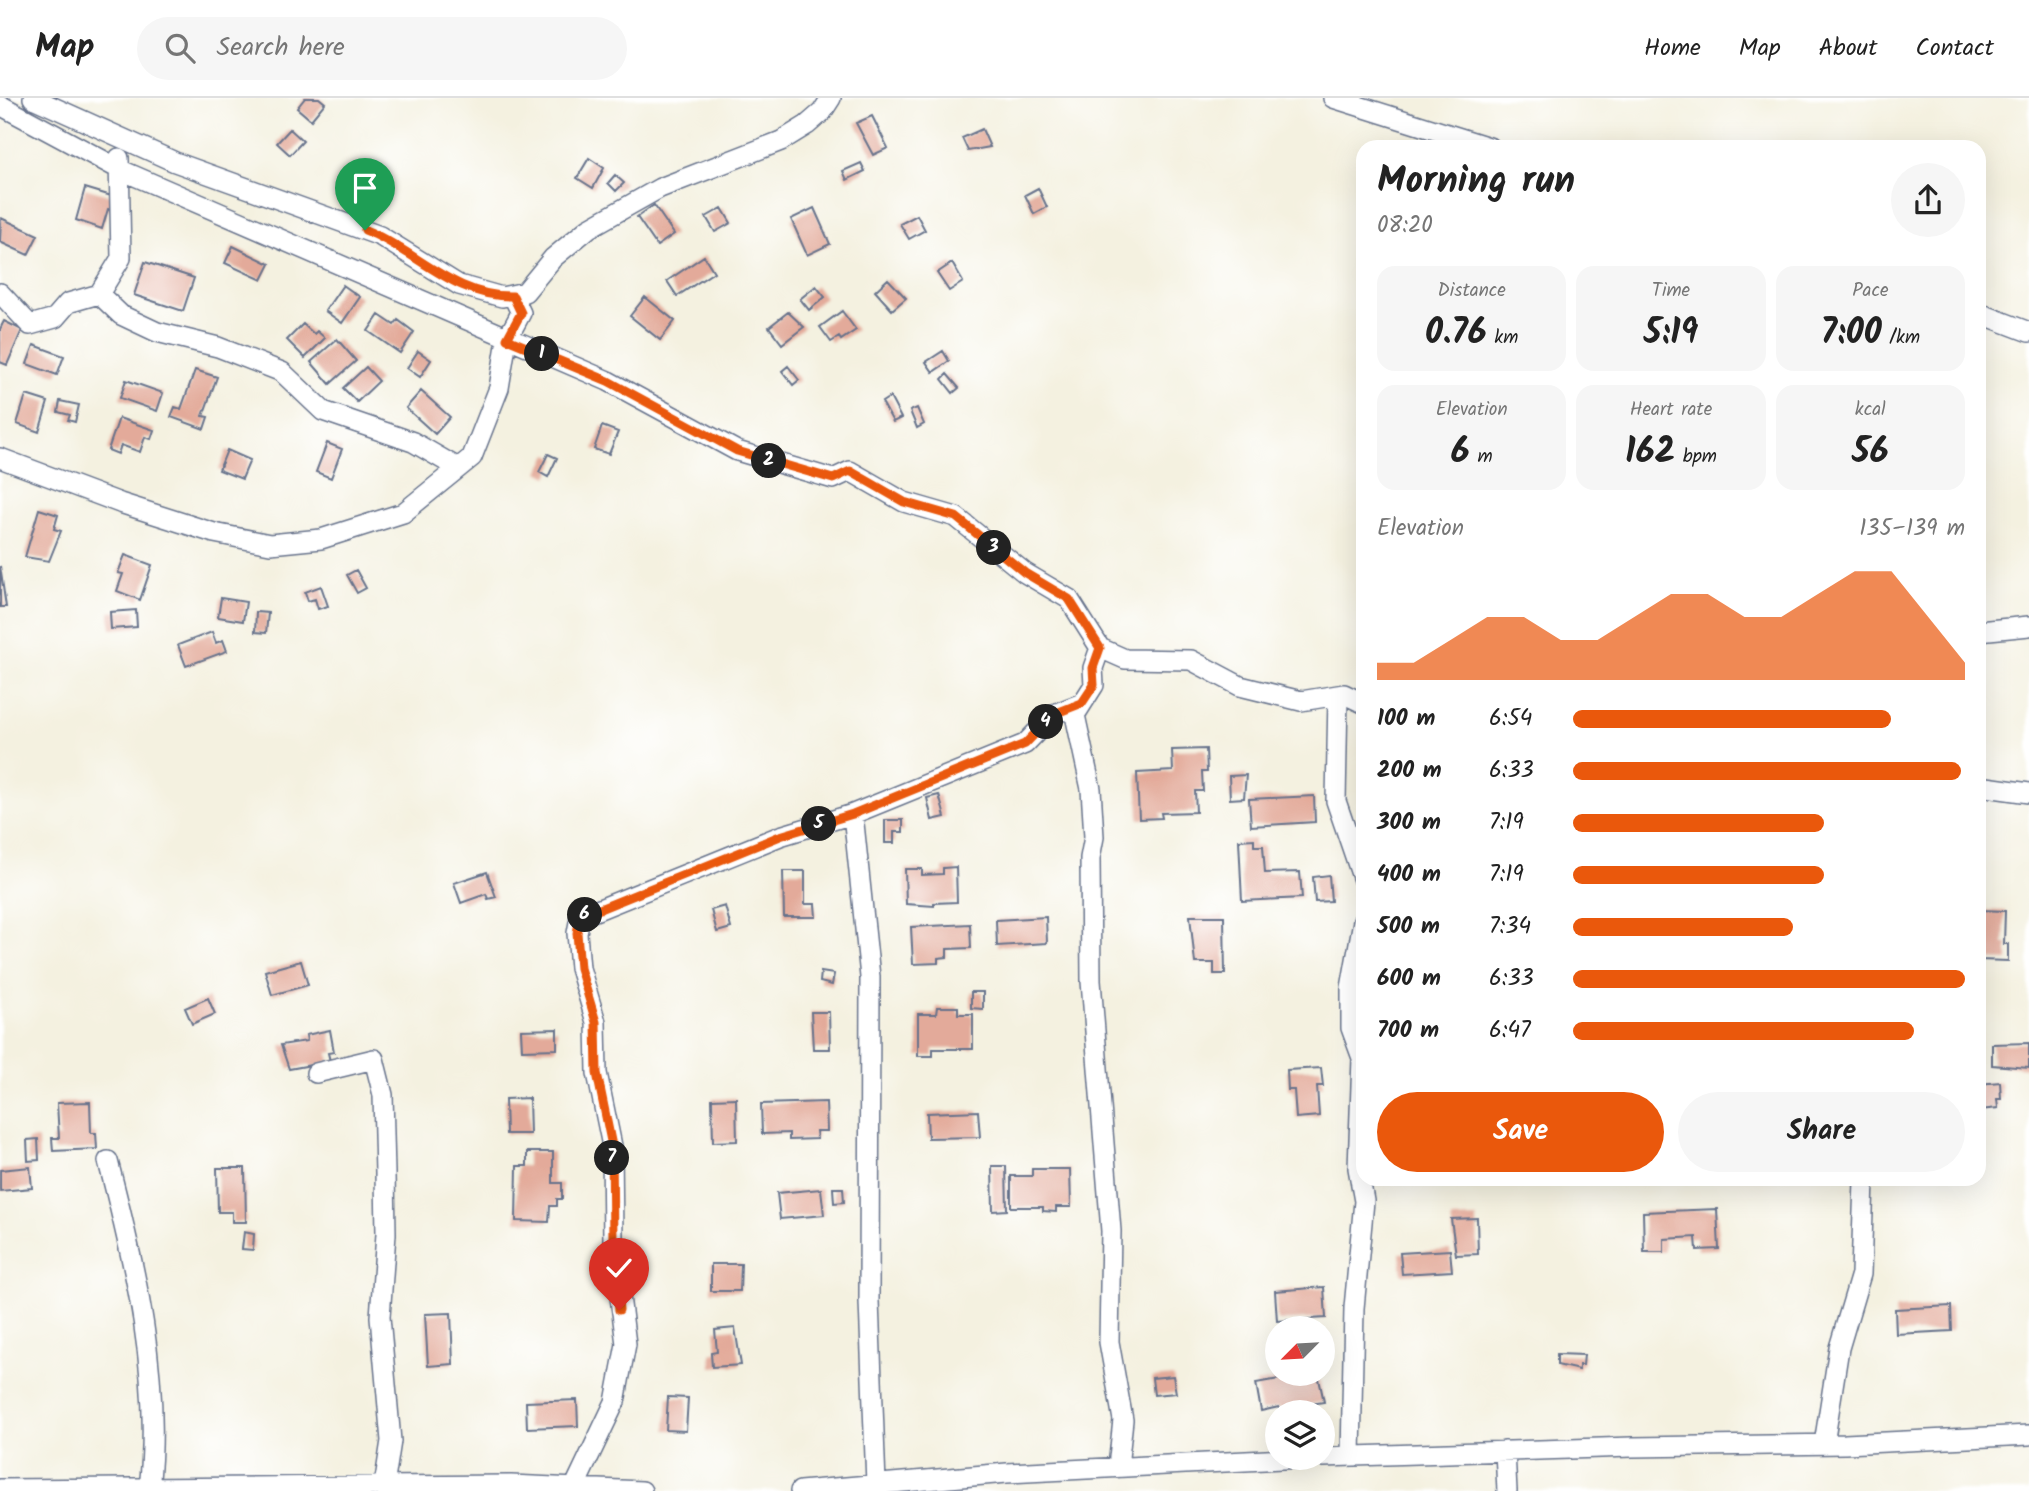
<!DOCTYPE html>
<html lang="en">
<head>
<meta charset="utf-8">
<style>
  :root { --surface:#fff; --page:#f6f6f6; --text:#222; --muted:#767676; --line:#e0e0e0; --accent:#ea580c }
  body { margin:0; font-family:Kalam,sans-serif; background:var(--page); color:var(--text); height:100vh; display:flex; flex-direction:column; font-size:26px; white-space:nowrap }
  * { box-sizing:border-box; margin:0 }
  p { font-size:23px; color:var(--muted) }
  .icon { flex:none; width:38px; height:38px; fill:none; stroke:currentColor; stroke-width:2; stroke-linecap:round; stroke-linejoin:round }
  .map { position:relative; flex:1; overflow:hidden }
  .details { position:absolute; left:1356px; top:42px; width:630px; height:1046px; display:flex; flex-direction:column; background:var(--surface); border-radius:21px; box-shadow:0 7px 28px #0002 }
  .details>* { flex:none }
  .needle { width:46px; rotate:246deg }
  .buttons { position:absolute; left:1265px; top:1218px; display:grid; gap:14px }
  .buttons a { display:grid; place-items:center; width:70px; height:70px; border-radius:50%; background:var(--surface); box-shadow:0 7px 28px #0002; font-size:35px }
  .pin { position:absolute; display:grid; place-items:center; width:60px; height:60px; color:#fff; margin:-72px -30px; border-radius:50% 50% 50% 0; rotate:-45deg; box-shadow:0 0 7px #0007 }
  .pin .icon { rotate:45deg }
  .km { position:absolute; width:35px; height:35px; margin:-18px; border-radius:50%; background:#222; color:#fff; font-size:19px; line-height:35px; text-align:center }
  .round { display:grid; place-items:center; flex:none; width:74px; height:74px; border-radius:37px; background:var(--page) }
  .overview { display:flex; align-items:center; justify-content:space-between; height:119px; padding:0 21px }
  h1 { font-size:38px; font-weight:700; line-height:52px }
  .stats { display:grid; grid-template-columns:repeat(3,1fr); gap:10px; height:119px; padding:7px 21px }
  .stats div { display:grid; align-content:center; border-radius:18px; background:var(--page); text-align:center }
  .stats b { font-size:35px; font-weight:700 }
  .stats small { font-size:19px; font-weight:400 }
  .stats p { font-size:19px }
  .chart { height:196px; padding:14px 21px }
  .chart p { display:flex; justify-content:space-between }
  .chart svg { width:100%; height:126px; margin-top:7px; fill:var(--accent); opacity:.7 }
  .cta { display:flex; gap:14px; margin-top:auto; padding:14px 21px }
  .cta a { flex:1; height:80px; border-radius:42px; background:var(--accent); color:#fff; font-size:28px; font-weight:700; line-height:80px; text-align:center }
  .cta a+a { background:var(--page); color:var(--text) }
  ul { padding:0 21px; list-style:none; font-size:23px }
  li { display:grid; grid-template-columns:112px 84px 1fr; align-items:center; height:52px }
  li i { height:18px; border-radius:9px; background:var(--accent) }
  header { display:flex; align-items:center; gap:42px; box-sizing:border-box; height:98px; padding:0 35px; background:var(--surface); border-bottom:2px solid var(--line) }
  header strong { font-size:33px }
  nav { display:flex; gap:38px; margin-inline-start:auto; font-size:24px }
  .search { width:490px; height:63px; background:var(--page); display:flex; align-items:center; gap:18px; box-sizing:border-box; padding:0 24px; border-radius:38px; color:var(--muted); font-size:26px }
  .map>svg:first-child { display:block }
</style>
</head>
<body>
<header>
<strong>Map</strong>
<div class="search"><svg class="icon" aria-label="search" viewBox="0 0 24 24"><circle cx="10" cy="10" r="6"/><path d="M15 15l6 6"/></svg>Search here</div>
<nav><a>Home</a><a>Map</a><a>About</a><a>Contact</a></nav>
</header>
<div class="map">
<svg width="2029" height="1393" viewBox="0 0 2029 1393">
  <rect width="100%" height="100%" fill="#fff"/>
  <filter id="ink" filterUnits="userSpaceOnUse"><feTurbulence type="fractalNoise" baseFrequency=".0143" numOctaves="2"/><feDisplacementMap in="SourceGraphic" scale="14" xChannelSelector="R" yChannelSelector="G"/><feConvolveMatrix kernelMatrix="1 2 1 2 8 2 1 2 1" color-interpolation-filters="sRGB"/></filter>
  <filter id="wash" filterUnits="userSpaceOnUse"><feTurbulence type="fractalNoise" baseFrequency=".00686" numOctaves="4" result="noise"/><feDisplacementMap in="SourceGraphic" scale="28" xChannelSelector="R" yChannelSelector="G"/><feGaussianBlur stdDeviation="1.57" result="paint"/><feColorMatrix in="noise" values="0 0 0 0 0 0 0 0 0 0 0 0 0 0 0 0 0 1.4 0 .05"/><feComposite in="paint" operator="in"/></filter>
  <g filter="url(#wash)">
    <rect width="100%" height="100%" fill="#f4f1e0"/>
    <g id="blocks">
      <path fill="#e3aa9a" d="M305 0H319L325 5 311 22 297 10Z
        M872 18 888 50 873 57 856 25Z
        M290 31 303 43 290 57 277 45Z
        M982 31 990 49 968 53 962 40Z
        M589 60 604 70 593 90 577 80Z
        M861 65 865 73 847 82 843 73Z
        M615 77 624 85 616 93 608 85Z
        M85 90 118 100 114 113 108 111 102 131 76 122Z
        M1038 90 1047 109 1034 116 1025 97Z
        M654 107 674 136 657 148 637 119Z
        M722 110 731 125 715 134 706 119Z
        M814 110 830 146 807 157 791 121Z
        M917 117 925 132 909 141 900 126Z
        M1 120 38 137 28 157 0 144Z
        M233 148 270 166 262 182 225 165Z
        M704 158 714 174 677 198 667 183Z
        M145 164 194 180 183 213 134 197Z
        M952 165 963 184 949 193 937 175Z
        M888 181 906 200 892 212 875 193Z
        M343 187 360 199 342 225 325 213Z
        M816 188 825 199 809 212 800 201Z
        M645 199 675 223 660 242 630 218Z
        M842 213 856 232 841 242 839 239 831 244 820 229Z
        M788 214 804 229 782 246 769 229Z
        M379 217 394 227 398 222 414 234 400 255 368 233Z
        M4 223 22 232 7 267 0 264V231Z
        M303 226 314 236 317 233 325 240 305 260 287 242Z
        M337 241 356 263 330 286 311 264Z
        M34 247 64 258 57 277 27 266Z
        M418 253 431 262 420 279 407 270Z
        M943 253 949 263 933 274 926 264Z
        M788 268 799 282 793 287 782 273Z
        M366 269 379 283 357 304 343 290Z
        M195 272 217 279 203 318 208 319 204 331 171 319 175 309 181 311Z
        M947 276 959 290 953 295 942 281Z
        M126 282 163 295 157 313 120 300Z
        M421 293 450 319 435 336 406 310Z
        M26 297 48 304 39 334 17 326Z
        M890 299 901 320 893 324 882 304Z
        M60 303 79 307 75 324 68 322 70 317 58 314Z
        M917 310 924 326 917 330 910 313Z
        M119 320 154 332 151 341 145 339 140 354 121 347 118 356 108 352Z
        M602 328 618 334 609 356 594 351Z
        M327 345 342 351 331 380 316 374Z
        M227 352 250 362 242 381 219 372Z
        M548 356 557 360 548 379 539 374Z
        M39 411 58 417 54 431 61 433 49 463 25 459Z
        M125 457 152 467 140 502 117 493 123 476 118 475Z
        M0 468 6 509H0Z
        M356 472 366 490 357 495 347 477Z
        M321 488 328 508 318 511 315 501 308 503 305 494Z
        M221 500 246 504 243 523 218 519Z
        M136 512 137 529 111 531 110 514Z
        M256 514 268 515 266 535 255 534Z
        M212 534 216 545 223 542 227 553 186 568 178 547Z
        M1206 651 1207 674H1202L1203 693H1195L1196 714 1161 715 1162 720 1139 721 1137 675 1173 673 1172 652Z
        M1246 677 1244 700 1230 701 1229 678Z
        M939 697 945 719 932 722 927 700Z
        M1314 698 1315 724 1251 728 1249 701Z
        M885 722H903V734H894V745H885Z
        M1254 741V748H1263L1265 775 1300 774 1302 800 1242 803 1239 742Z
        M956 769 957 804 934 805V808L906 806 905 771H922V777L943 776V770Z
        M783 773H805V806H815L816 819H784Z
        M487 774 496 799 488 801 486 796 461 805 454 785Z
        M1329 777 1331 803 1315 804 1313 779Z
        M725 808 731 830 717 834 711 812Z
        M1979 812 2005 813 2004 846H2008V863L1979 862Z
        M1190 818H1224L1225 876H1214V865H1195Z
        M1046 819 1047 845 997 848 996 822Z
        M970 826 971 850 947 851V859L938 860V865L913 866 911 829Z
        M301 863 308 887 272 897 265 873Z
        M821 874 834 876 832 887 820 884Z
        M971 894H983V911L971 910Z
        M208 900 215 916 192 926 185 910Z
        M937 909H958V916H973V951H933V958H918V916H936Z
        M811 914H829L830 951H813Z
        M557 931V951L522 952 521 932Z
        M330 932 334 954 328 955 330 963 311 970V967L289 971 281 947 307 943 306 937Z
        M2029 945V970L1992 967V946Z
        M1321 970 1323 988H1317L1319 1018 1296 1020 1294 992H1288L1287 972Z
        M2000 984 2001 1001H1997L1998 1010 1980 1012 1979 986Z
        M529 1000 530 1036H506L505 1001Z
        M736 1000 737 1043 713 1044 712 1001Z
        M90 1004 91 1035H96L97 1051 53 1053 52 1040H59L57 1005Z
        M826 1004 827 1033H816L817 1041 789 1042V1035L762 1036 761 1006Z
        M978 1013 980 1039 928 1040 927 1015Z
        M38 1041 39 1062 28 1063 27 1042Z
        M527 1054H553V1085H562V1101H557V1108H550L549 1124 516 1123 517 1068H527Z
        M992 1068H1006L1007 1112 993 1113Z
        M30 1069 32 1090 0 1093V1072Z
        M217 1070H245L246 1124H232V1114H218Z
        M1032 1071H1070L1071 1109H1056V1114L1043 1113V1109H1011V1078H1032Z
        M833 1090H843L844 1104 834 1105Z
        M821 1091 824 1117 780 1121 777 1095Z
        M1717 1111 1719 1151 1697 1152 1696 1139 1664 1141V1154H1644L1643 1114Z
        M1477 1120 1478 1156 1456 1157 1451 1121Z
        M244 1134 254 1136 253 1152 242 1151Z
        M1450 1152 1452 1173 1402 1176 1400 1155Z
        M711 1166H741L740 1193H711Z
        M1324 1189 1326 1220 1277 1223 1275 1193Z
        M1951 1208 1952 1233 1896 1236 1895 1211Z
        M451 1215 453 1266 428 1268 425 1216Z
        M735 1230 741 1267 712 1269 711 1255 717 1254 715 1232Z
        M1557 1256 1584 1257 1583 1267H1579V1272L1557 1267Z
        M1308 1276H1318L1324 1304 1304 1307 1305 1312 1292 1314H1280L1279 1309 1261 1313 1256 1285Z
        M1173 1278 1176 1295 1154 1297 1152 1280Z
        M668 1299 688 1300 686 1333 666 1332Z
        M577 1302 578 1328 527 1330 526 1304Z"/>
    </g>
  </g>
  <g filter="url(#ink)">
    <use href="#blocks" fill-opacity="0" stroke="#67738c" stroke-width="2"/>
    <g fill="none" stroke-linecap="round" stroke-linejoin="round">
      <g stroke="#67738c" stroke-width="22">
        <path id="minor" d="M33 0 175 64 380 138 459 187 502 199 525 194 553 160 589 130 660 90 781 43 807 27 822 14 831 0
          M1333 0 1489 49
          M0 7 121 72 608 283 737 353 833 381 850 373 904 404 956 419 1025 475 1069 501 1100 550 1125 561 1191 562 1240 588 1301 603 1344 596 1363 605
          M0 195 30 227 55 220 68 205 99 196 121 160 119 60
          M99 196 121 217 157 234 218 249 282 274 323 313 413 344 458 370
          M1979 215 2029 234
          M0 360 120 405 214 435 270 446 321 441 403 415 472 359 499 290 507 241 521 215 513 198
          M1979 533 2029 528
          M1100 550 1093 570 1094 587 1075 617 1091 691 1094 739 1090 760 1091 883 1111 1133 1109 1244 1123 1322 1118 1369
          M1338 597 1336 703 1363 782
          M1979 688 2029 695
          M316 975 374 961 383 997 385 1075 386 1136 380 1219 391 1343 384 1388
          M108 1063C135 1168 162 1281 149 1390
          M1824 1346 1839 1250 1861 1176 1864 1082
          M1505 1353 1507 1393
          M1351 1357 1354 1210 1364 1103 1358 1070 1362 960 1351 930V890L1363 823
          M1323 1359 1632 1349 1845 1346 2029 1337
          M876 1386 869 1203 870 879 853 716 1025 646 1054 616 1082 605
          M574 1390 615 1304 626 1246 613 1143 612 1048 597 975 596 924 580 870 577 835 580 819 780 738 853 716
          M0 1391 511 1387 642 1393
          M800 1393 1007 1375 1303 1360"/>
      </g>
      <use href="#minor" stroke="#fff" stroke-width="19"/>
    </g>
  </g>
  <g fill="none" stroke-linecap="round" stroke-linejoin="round" filter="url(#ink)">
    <g stroke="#fff" stroke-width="14">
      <path id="route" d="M365 132C416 152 454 200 513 198L521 215 507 241 608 283 737 353 833 381 850 373 904 404 956 419 1025 475 1069 501 1100 550 1093 570 1094 587 1082 605 1054 616 1025 646 853 716 780 738 580 819 577 835 580 870 596 924 597 975 612 1048 613 1143 619 1212"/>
    </g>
    <use href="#route" stroke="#ea580c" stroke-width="9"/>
  </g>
</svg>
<div class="buttons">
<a><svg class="needle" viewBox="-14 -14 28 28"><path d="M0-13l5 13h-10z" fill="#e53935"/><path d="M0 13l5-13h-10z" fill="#767676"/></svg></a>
<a><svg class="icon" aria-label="layers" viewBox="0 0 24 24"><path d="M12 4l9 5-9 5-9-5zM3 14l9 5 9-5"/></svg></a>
</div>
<div class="pin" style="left:365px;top:132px;background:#1e9e55"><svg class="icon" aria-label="arrive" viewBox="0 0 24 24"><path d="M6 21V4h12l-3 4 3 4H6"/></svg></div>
<div class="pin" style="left:619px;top:1212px;background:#d93025"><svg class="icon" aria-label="check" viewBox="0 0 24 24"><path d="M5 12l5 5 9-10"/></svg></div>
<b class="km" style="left:542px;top:256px">1</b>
<b class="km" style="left:769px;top:363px">2</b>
<b class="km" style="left:994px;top:450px">3</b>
<b class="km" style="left:1046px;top:624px">4</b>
<b class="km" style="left:819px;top:726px">5</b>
<b class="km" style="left:585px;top:817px">6</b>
<b class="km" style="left:612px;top:1060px">7</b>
<section class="details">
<div class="overview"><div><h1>Morning run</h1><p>08:20</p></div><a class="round"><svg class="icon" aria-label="share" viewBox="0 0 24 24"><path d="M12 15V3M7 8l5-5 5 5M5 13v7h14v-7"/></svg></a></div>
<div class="stats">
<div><p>Distance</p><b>0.76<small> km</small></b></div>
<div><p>Time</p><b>5:19</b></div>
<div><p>Pace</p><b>7:00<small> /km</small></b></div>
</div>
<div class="stats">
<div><p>Elevation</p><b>6<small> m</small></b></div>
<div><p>Heart rate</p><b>162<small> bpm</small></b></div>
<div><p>kcal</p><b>56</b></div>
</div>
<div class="chart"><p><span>Elevation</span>135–139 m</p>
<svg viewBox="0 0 160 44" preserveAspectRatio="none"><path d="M0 44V38L10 38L20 30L30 22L40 22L50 30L60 30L70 22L80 14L90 14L100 22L110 22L120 14L130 6L140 6L150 22L160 38V44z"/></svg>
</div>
<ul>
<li><b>100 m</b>6:54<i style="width:81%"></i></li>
<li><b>200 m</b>6:33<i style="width:99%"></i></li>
<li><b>300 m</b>7:19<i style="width:64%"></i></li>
<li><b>400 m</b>7:19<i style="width:64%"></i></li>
<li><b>500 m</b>7:34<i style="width:56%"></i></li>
<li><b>600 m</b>6:33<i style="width:100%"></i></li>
<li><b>700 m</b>6:47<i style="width:87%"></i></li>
</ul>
<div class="cta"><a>Save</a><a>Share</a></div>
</section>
</div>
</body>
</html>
